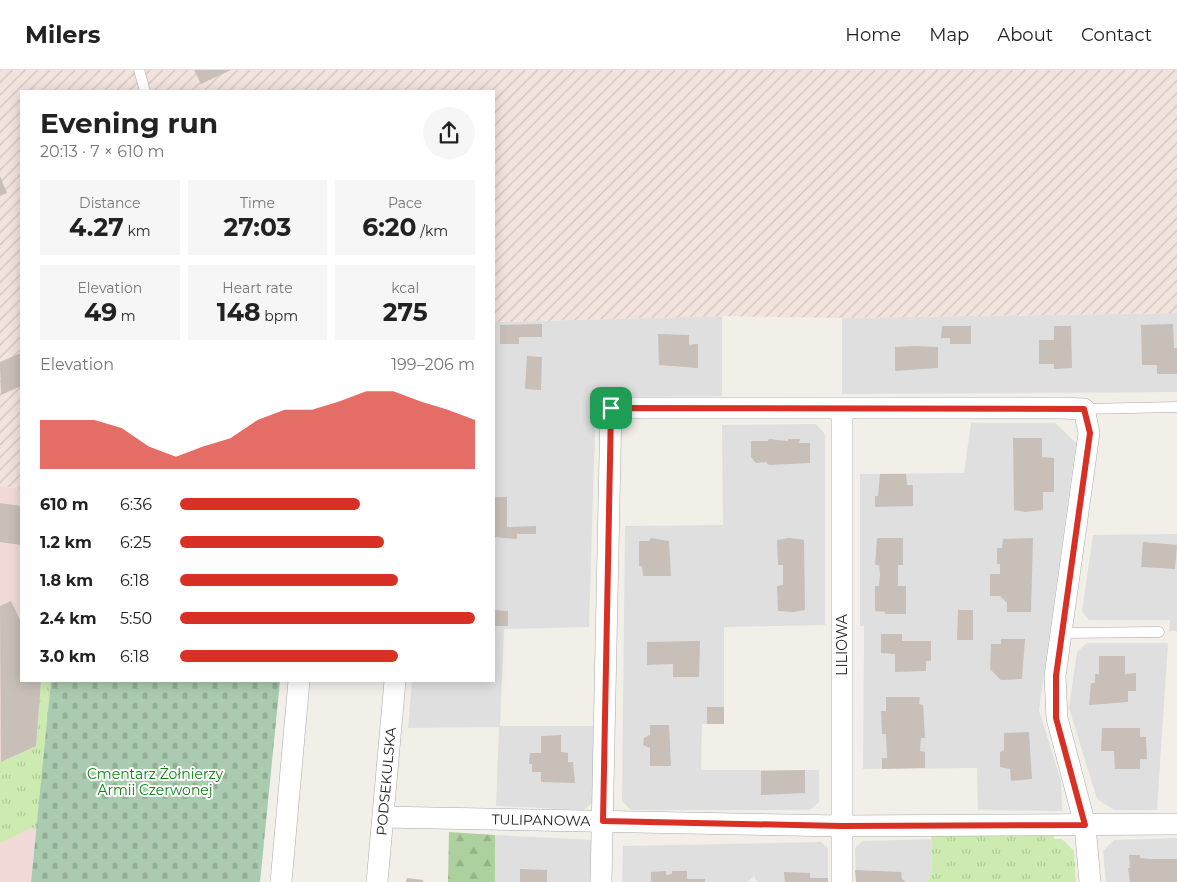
<!DOCTYPE html>
<html lang="en">
<head>
<meta charset="utf-8">
<style>
  :root { --surface:#fff; --page:#f6f6f6; --text:#222; --muted:#767676; --line:#e0e0e0; --accent:#d93025 }
  body { margin:0; font-family:Montserrat,sans-serif; background:var(--page); color:var(--text); height:100vh; display:flex; flex-direction:column; font-size:19px; white-space:nowrap }
  * { box-sizing:border-box; margin:0 }
  p { font-size:16px; color:var(--muted) }
  .icon { flex:none; width:28px; height:28px; fill:none; stroke:currentColor; stroke-width:2; stroke-linecap:round; stroke-linejoin:round }
  .map { position:relative; flex:1; overflow:hidden }
  .panel { position:absolute; left:20px; top:20px; width:475px; height:592px; display:flex; flex-direction:column; background:var(--surface); border-radius:0px; box-shadow:0 2px 12px #0003 }
  .panel>* { flex:none }
  .pin { position:absolute; display:grid; place-items:center; width:42px; height:42px; color:#fff; margin:-21px; border-radius:10px; box-shadow:0 2px 8px #0006 }
  .round { display:grid; place-items:center; flex:none; width:52px; height:52px; border-radius:26px; background:var(--page) }
  .headline { display:flex; align-items:center; justify-content:space-between; height:85px; padding:0 20px }
  h1 { font-size:28px; font-weight:700; line-height:38px }
  .stats { display:grid; grid-template-columns:repeat(3,1fr); gap:8px; height:85px; padding:5px 20px }
  .stats div { display:grid; align-content:center; border-radius:0px; background:var(--page); text-align:center }
  .stats b { font-size:25px; font-weight:700 }
  .stats small { font-size:14px; font-weight:400 }
  .stats p { font-size:14px }
  .chart { height:140px; padding:10px 20px }
  .chart p { display:flex; justify-content:space-between }
  .chart svg { width:100%; height:90px; margin-top:5px; fill:var(--accent); opacity:.7 }
  ul { padding:0 20px; list-style:none; font-size:16px }
  li { display:grid; grid-template-columns:80px 60px 1fr; align-items:center; height:38px }
  li i { height:12px; border-radius:6px; background:var(--accent) }
  header { display:flex; align-items:center; gap:30px; box-sizing:border-box; height:70px; padding:0 25px; background:var(--surface); border-bottom:1px solid var(--line) }
  header strong { font-size:24px }
  nav { display:flex; gap:28px; margin-inline-start:auto; font-size:18px }
  .map>svg:first-child { display:block }
</style>
</head>
<body>
<header>
<strong>Milers</strong>
<nav><a>Home</a><a>Map</a><a>About</a><a>Contact</a></nav>
</header>
<div class="map">
<svg width="1177" height="812" viewBox="0 0 1177 812">
  <defs>
    <pattern id="military-furrows" width="10" height="10" patternUnits="userSpaceOnUse" patternTransform="scale(1.25)"><rect width="10" height="10" fill="#f3e3dd"/><path d="M-1 1l2-2M0 10L10 0M9 11l2-2" fill="none" stroke="#d0c2bd"/></pattern>
    <pattern id="grass-tufts" width="24" height="20" patternUnits="userSpaceOnUse" patternTransform="scale(1.25)"><rect width="24" height="20" fill="#cdebb0"/><path d="M3 7l-1-3M5 7V3M7 7l1-3M15 17l-1-3M17 17v-4M19 17l1-3" fill="none" stroke="#b0c997"/></pattern>
    <pattern id="forest-firs" width="22" height="20" patternUnits="userSpaceOnUse" patternTransform="scale(1.25)"><rect width="22" height="20" fill="#add19e"/><path d="M5 1l3.5 6h-7zM16 11l3.5 6h-7z" fill="#95b388"/></pattern>
    <pattern id="cemetery-stones" width="16" height="16" patternUnits="userSpaceOnUse" patternTransform="scale(1.25)"><rect width="16" height="16" fill="#aacbaf"/><path d="M2 7V4a2 2 0 0 1 4 0v3zM10 15v-3a2 2 0 0 1 4 0v3z" fill="#92ae96"/></pattern>
  </defs>
  <rect width="100%" height="100%" fill="#f2efe9"/>
  <path fill="#e0dfdf" d="M1177 243V322L842 324V248Z
    M722 246V326L596 327 589 557 504 559 500 656H593V732L584 740 496 736 499 657 408 658 412 611H494V252Z
    M971 353H1055L1076 373 1039 640 1061 711 1062 741 978 740 977 698 863 699 864 574V556H860V404L964 403Z
    M816 354 825 364V555L724 557V654H702L701 700H819V732L810 740H631L622 731 625 456 723 455 722 355Z
    M1177 464V561H1169L1170 550H1089L1082 542 1093 465Z
    M1087 573H1168L1157 740H1114L1097 729 1069 638 1077 582Z
    M495 765 593 770 592 812H495Z
    M1177 768V812H1106L1103 781 1114 770Z
    M931 769 932 803 927 812H856L855 778 863 771Z
    M821 772 828 778V812H757L754 806 748 812H622L623 776Z"/>
  <path fill="#f2dad9" d="M0 416 21 419V611H51L31 812H0Z"/>
  <path fill="url(#military-furrows)" d="M0 0H1177V243L842 248 722 246 494 252V21H21V419L0 416Z"/>
  <path fill="url(#grass-tufts)" d="M41 611H51L38 754 36 758H31L0 773V689L2 692 36 676Z
    M931 760 1054 764V769H1062L1074 781 1076 812H927L932 803Z"/>
  <path fill="url(#forest-firs)" d="M449 762 495 765V812H448Z"/>
  <path fill="url(#cemetery-stones)" d="M51 611H280L260 812H31Z"/>
  <path fill="#c7bfb8" d="M194 0H231L201 14Z
    M0 106 7 123 0 126Z
    M542 254V267H519V274H500V255Z
    M1173 254 1174 278H1177V304H1157V295H1142L1141 255Z
    M942 256H971V274H950V268H941Z
    M1054 256H1071L1072 298 1054 299V294H1039V270H1054Z
    M658 264 689 265V275L698 274V298L659 295Z
    M915 276 938 277V298L895 301V277Z
    M21 283V316L1 325 0 292Z
    M527 286 542 287 541 320 525 319Z
    M1013 368H1042V387L1054 388V422H1043V440L1025 442 1014 440Z
    M769 369 788 371V369H800L799 373H810V393L769 395 766 392 756 393 751 387V371H768Z
    M880 404H906L907 415H913V436L875 437V426H878Z
    M494 427H507V457L536 456V464H517V469L494 467Z
    M0 433 21 436V475L0 472Z
    M651 468 669 471 671 506H643L642 496H639V471H649Z
    M789 468 804 470 805 540 793 542 778 541 777 516 783 515V495H778L777 470Z
    M877 468H903V495H898V516H906V544H885V542L875 541V516H879L880 505 879 495H875Z
    M1033 468 1031 542H1007V533L1000 526H990V504H1000V494H997V478H1002L1003 469Z
    M1143 472 1177 475 1175 499 1141 497Z
    M11 531 21 552V611H41L36 676 1 692 0 536Z
    M494 540 508 541V556H494Z
    M958 540H973V570H957Z
    M881 564H902V571H931V591H926V601L895 602V584L881 583Z
    M1001 569H1025L1022 609 1001 610 990 599 991 574H1001Z
    M700 571 699 607H673V594L647 595V572Z
    M1099 586H1125V604L1136 603V621H1128V632L1089 635 1091 613H1095V604H1099Z
    M886 627H920L919 634 923 635 925 668H921L920 681 925 682V698L882 699V688H887L886 664H882L881 641H886Z
    M707 637H724V654H707Z
    M650 655H669L671 696H650V678L643 675 644 668 650 665Z
    M1102 658H1140V667H1146L1147 689H1140V699H1115L1114 681H1101Z
    M1029 662 1032 709 1011 711 1010 699 1000 697V682L1004 680V663Z
    M561 665V682L568 683V692H573L575 713 541 712V702H532V694H529L530 683H541V666Z
    M805 700V723L761 725V701Z
    M1129 785H1140V788L1150 789H1177V812H1130L1128 798H1130Z
    M520 799 547 800V812H520Z
    M855 800 901 802 902 809 906 812H856Z
    M666 801V805L672 804V801H687V809H705V812H651V802Z
    M784 802 810 803V808H828V812H785Z
    M407 808 423 810V812H406Z"/>
  <g fill="none" stroke-linecap="round" stroke-linejoin="round">
    <g stroke="#a9a9a9" stroke-width="11">
      <path id="service" d="M139 0 145 21
        M1084 339 1177 337
        M1062 563 1159 562"/>
    </g>
    <g stroke="#a9a9a9" stroke-width="22">
      <g id="minor">
        <path d="M842 339V812"/>
        <path id="s1" d="M383 747 841 756 1177 754"/>
        <path d="M281 812 299 611"/>
        <path id="s2" d="M377 812 395 611"/>
        <path d="M601 812 611 338H1061L1084 339 1089 363 1055 606 1057 648 1085 755 1090 812"/>
      </g>
    </g>
    <use href="#service" stroke="#fff" stroke-width="10"/>
    <use href="#minor" stroke="#fff" stroke-width="21"/>
  </g>
  <g fill="none" stroke-linecap="round" stroke-linejoin="round">
    <g stroke="#fff" stroke-width="10">
      <path id="route" d="M611 338 1084 339 1090 363 1056 606V648L1085 755 841 756 603 751Z"/>
    </g>
    <use href="#route" stroke="#d93025" stroke-width="6"/>
  </g>
  <g text-anchor="middle" dominant-baseline="central" stroke-width="4" stroke-linejoin="round" paint-order="stroke">
    <g font-size="14" fill="#222" stroke="#fff">
      <text transform="translate(842 575) rotate(-90)">LILIOWA</text>
      <text stroke="none"><textPath href="#s2" startOffset="101">PODSEKULSKA</textPath></text>
      <text stroke="none"><textPath href="#s1" startOffset="158">TULIPANOWA</textPath></text>
    </g>
    <g font-size="14" fill="#0c8416" stroke="#fff">
      <text x="155" y="704">Cmentarz Żołnierzy<tspan x="155" dy="16">Armii Czerwonej</tspan></text>
    </g>
  </g>
</svg>
<div class="pin" style="left:611px;top:338px;background:#1e9e55"><svg class="icon" aria-label="arrive" viewBox="0 0 24 24"><path d="M6 21V4h12l-3 4 3 4H6"/></svg></div>
<section class="panel">
<div class="headline"><div><h1>Evening run</h1><p>20:13 · 7 × 610 m</p></div><a class="round"><svg class="icon" aria-label="share" viewBox="0 0 24 24"><path d="M12 15V3M7 8l5-5 5 5M5 13v7h14v-7"/></svg></a></div>
<div class="stats">
<div><p>Distance</p><b>4.27<small> km</small></b></div>
<div><p>Time</p><b>27:03</b></div>
<div><p>Pace</p><b>6:20<small> /km</small></b></div>
</div>
<div class="stats">
<div><p>Elevation</p><b>49<small> m</small></b></div>
<div><p>Heart rate</p><b>148<small> bpm</small></b></div>
<div><p>kcal</p><b>275</b></div>
</div>
<div class="chart"><p><span>Elevation</span>199–206 m</p>
<svg viewBox="0 0 160 44" preserveAspectRatio="none"><path d="M0 44V20L10 20L20 20L30 24L40 33L50 38L60 33L70 29L80 20L90 15L100 15L110 11L120 6L130 6L140 11L150 15L160 20V44z"/></svg>
</div>
<ul>
<li><b>610 m</b>6:36<i style="width:61%"></i></li>
<li><b>1.2 km</b>6:25<i style="width:69%"></i></li>
<li><b>1.8 km</b>6:18<i style="width:74%"></i></li>
<li><b>2.4 km</b>5:50<i style="width:100%"></i></li>
<li><b>3.0 km</b>6:18<i style="width:74%"></i></li>
</ul>
</section>
</div>
</body>
</html>
